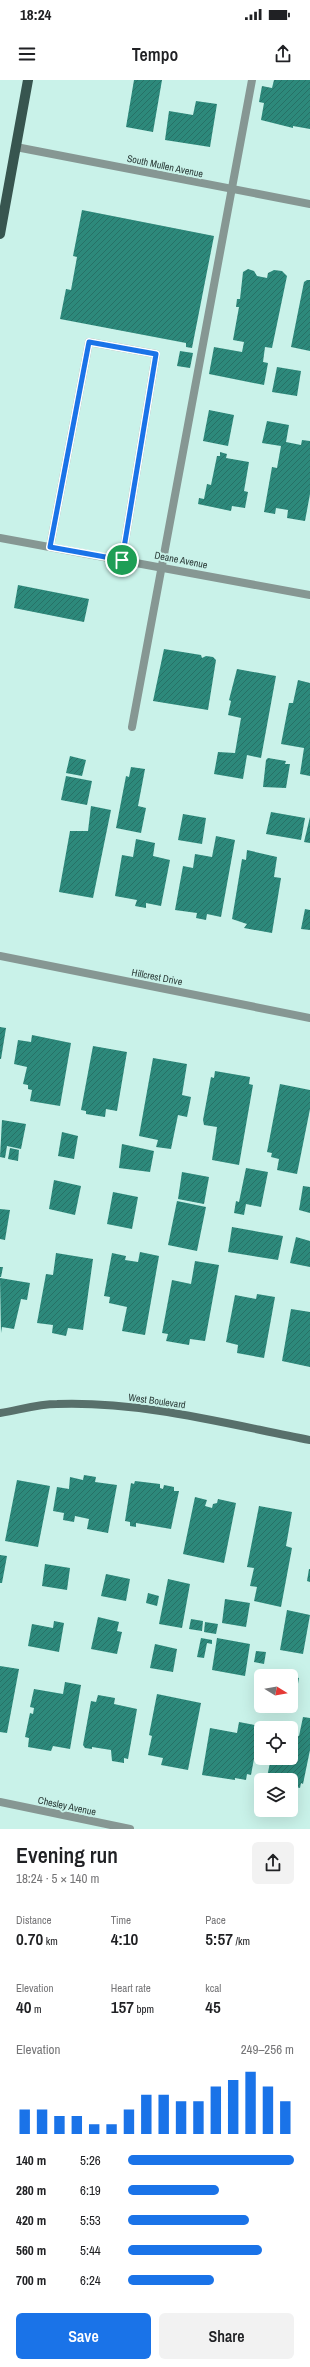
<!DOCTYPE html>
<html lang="en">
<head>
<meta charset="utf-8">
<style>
  :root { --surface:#fff; --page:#f2f2f2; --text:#202124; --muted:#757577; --accent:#1a73e8 }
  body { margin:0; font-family:"Archivo Narrow",sans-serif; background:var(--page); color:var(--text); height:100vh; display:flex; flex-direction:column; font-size:15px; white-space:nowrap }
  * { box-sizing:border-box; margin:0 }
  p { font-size:13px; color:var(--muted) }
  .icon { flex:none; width:22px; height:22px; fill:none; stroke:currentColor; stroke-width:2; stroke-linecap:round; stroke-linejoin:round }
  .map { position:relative; height:1749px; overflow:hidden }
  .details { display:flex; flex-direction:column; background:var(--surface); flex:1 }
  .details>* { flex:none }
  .needle { width:26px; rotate:101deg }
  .controls { position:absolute; left:254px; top:1589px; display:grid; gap:8px }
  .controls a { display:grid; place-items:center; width:44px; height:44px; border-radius:6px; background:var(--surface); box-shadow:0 4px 16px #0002; font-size:20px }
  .pin { position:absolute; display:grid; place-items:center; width:34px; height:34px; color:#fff; margin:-17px; border:2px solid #fff; border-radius:50%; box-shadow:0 1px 4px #0007 }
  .round { display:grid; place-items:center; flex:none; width:42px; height:42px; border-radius:6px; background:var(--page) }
  .overview { display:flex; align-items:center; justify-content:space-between; height:68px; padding:0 16px }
  h1 { font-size:22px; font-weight:600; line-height:30px }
  .figures { display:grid; grid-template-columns:repeat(3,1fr); gap:6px; height:68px; padding:4px 16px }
  .figures div { display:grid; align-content:center }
  .figures b { font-size:17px; font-weight:600 }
  .figures small { font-size:11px; font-weight:400 }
  .figures p { font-size:11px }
  .chart { height:112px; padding:8px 16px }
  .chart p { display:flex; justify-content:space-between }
  .chart svg { width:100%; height:72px; margin-top:4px; stroke:var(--accent); stroke-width:6 }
  .primary-button { display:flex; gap:8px; margin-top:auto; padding:8px 16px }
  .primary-button a { flex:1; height:46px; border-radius:6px; background:var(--accent); color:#fff; font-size:16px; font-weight:600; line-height:46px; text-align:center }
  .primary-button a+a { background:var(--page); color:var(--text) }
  ul { padding:0 16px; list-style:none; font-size:13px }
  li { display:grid; grid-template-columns:64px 48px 1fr; align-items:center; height:30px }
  li i { height:10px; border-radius:5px; background:var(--accent) }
  .status { display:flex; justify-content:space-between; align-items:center; height:28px; padding:0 20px; background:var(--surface); direction:ltr }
  .status svg { height:11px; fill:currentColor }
  header { display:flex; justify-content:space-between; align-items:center; height:52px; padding:0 16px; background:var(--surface); font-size:18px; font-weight:600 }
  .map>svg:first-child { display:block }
</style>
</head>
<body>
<div class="status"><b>18:24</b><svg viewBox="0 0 49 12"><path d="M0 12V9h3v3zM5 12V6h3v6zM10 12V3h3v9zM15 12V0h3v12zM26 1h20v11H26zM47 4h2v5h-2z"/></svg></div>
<header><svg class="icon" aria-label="menu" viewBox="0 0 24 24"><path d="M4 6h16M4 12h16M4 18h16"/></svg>Tempo<svg class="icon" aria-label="share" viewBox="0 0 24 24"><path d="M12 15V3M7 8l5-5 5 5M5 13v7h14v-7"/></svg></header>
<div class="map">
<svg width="310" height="1749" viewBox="0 0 310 1749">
  <defs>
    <pattern id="building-hatch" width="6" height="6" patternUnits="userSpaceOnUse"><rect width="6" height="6" fill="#2d897b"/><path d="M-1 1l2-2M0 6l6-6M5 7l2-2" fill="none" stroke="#277166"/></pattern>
  </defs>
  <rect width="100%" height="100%" fill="#c9f2e9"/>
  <path fill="url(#building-hatch)" d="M134 0H162L153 52 126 47Z
    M274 0H310V49L293 46V48L261 40 264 23 259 22 262 6 272 8Z
    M196 21 217 24 210 67 165 60 169 31 193 35Z
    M82 130 214 156 192 268 186 267V263L60 239 66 209 71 210 77 177 73 176Z
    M248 189 254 191 257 196 267 198 268 193 274 190 282 191 287 196 272 268 265 267 263 282 268 283 264 305 209 294 214 267 242 272 244 262 233 260 239 227H236L237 219H240L243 192Z
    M307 200H310V271L291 267 304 202Z
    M180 271 193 273 190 288 177 286Z
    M277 287 301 291 297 316 272 312Z
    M209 330 234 335 228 366 203 361Z
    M267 341 289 345 286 362 301 365 302 360 310 361V414L305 441 287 438 288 430 276 428 275 434 264 432 272 387 277 388 281 366 262 363Z
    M220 372 227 374 226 378 249 382 244 411 248 412 245 428 232 426 231 431 198 424 199 418 204 419 207 404 211 405 217 376H220Z
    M18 505 89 519 84 542 14 528Z
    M164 569 201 575 202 578 206 576 213 577 216 580 208 630 153 621Z
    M237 589 276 596 261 678 247 675 243 699 214 694 218 672 235 673 241 638 228 635 231 621 229 620Z
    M298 600 310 603V696L300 694 304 668 281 664 289 623H293Z
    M70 676 86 680 82 696 66 693Z
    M268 678 286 681 285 684H290L286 708 263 707 266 680Z
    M131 687 145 689 138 726 146 728 141 753 116 748 126 696 129 697Z
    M66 696 92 701 87 725 61 720Z
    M91 726 111 730 93 818 59 812 70 751H88Z
    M271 732 305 738 301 760 266 754Z
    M183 734 206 738 202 764 178 760Z
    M310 737V763L304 762Z
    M216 756 235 760 221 837 207 834 206 840 196 838 197 833 175 830 183 786 193 788 195 774 212 777Z
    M136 759 155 763 153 776 170 780 161 826 146 823V828L135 826 137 820 115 816 122 775 133 777Z
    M247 770 277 777 274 797 281 798 272 853 244 848 247 844 232 839 242 779 246 780Z
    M305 829 310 830V850L301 849Z
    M0 947 6 948 1 979H0Z
    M32 955 71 963 60 1026 30 1021 32 1010 28 1009V1005L23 1004 27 987 14 984 18 960 31 962Z
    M93 966 127 972 117 1031 106 1029 105 1037 86 1034V1031L81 1030Z
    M153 978 187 984 182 1015 191 1017 187 1037 178 1035 171 1069 156 1067 158 1060 139 1056Z
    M215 991 250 997 249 1004 253 1005 239 1085 212 1080 217 1047 204 1045 203 1040 211 997 214 998Z
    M280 1004 310 1010V1029L297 1094 277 1090 279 1079 271 1077 272 1073 267 1072Z
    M2 1040 26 1044 21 1069 7 1066 5 1078 0 1077Z
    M62 1052 78 1056 74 1079 58 1076Z
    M122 1064 154 1071 150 1092 119 1088Z
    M10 1068 19 1070 18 1081 8 1079Z
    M246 1088 268 1092 261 1127 246 1124 244 1135 234 1133 236 1121 239 1122Z
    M182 1092 209 1097 204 1124 178 1119Z
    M54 1100 81 1106 75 1135 49 1129Z
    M303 1106 310 1107V1133L299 1130Z
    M113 1112 138 1117 132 1149 107 1144Z
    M177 1121 206 1127 197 1171 168 1165Z
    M0 1129 10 1130 5 1160 0 1159Z
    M232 1147 283 1156 278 1180 228 1172Z
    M296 1157 310 1161V1187L290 1183Z
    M140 1172 159 1176 145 1255 122 1251 127 1227 109 1223 110 1217 104 1216 112 1173 126 1176 125 1180 138 1182Z
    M56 1173 93 1179 83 1250 68 1248 66 1256 52 1253 53 1245 37 1243 46 1194 53 1195Z
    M195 1181 219 1185 205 1261 190 1259 189 1265 166 1261 168 1254 162 1253 172 1200 191 1204Z
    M0 1187H3L1 1197H0Z
    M0 1198 30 1203 27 1220 21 1219 14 1249 2 1247 1 1253Z
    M257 1214 275 1217 264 1278 237 1273 238 1265 226 1262 235 1215 256 1219Z
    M291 1229 310 1232V1287L282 1281Z
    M84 1395 96 1397 95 1402 117 1405 108 1453 87 1449 89 1439 75 1436 74 1442 63 1440 64 1433 53 1431 57 1407 69 1409 70 1397 83 1400Z
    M17 1400 50 1406 38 1467 5 1461Z
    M135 1401 160 1404V1408L163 1409 164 1405 174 1407V1411H179L171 1449 136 1443V1447L130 1446V1442L125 1441 131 1403 134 1404Z
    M195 1417 207 1420 205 1426 212 1428 213 1424 217 1423 218 1419 236 1423 224 1483 183 1474Z
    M259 1426 292 1432 286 1466 292 1468 281 1527 254 1521 257 1507 250 1506 254 1488 247 1487Z
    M0 1475 7 1476 2 1503H0Z
    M45 1484 70 1488 67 1510 42 1506Z
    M309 1489H310V1502L307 1501Z
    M106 1494 130 1499 126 1521 101 1516Z
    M168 1499 190 1504 182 1548 159 1544Z
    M148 1513 159 1516 157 1526 146 1523Z
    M225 1519 250 1523 246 1547 222 1543Z
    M287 1530 310 1535 303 1574 280 1570Z
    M98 1537 119 1542 117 1551 122 1552 117 1574 91 1569Z
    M191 1539 203 1541 202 1551 189 1549Z
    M54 1541 64 1543 59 1572 28 1566 32 1544 53 1548Z
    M205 1542 218 1544 216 1554 204 1552Z
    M201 1558 212 1560V1564L207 1563 204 1578 197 1577Z
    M217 1558 250 1564 245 1596 212 1590Z
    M155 1564 177 1569 173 1592 150 1588Z
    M256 1571 266 1572 264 1584 254 1582Z
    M0 1586 19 1589 7 1653 0 1652Z
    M274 1593 287 1595V1596H273Z
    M291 1596 299 1598 295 1621 291 1620Z
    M65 1602 81 1605 70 1669 53 1666 51 1671 28 1667 29 1658 25 1657 30 1633 33 1634 34 1628 30 1627 34 1609 63 1614Z
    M157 1614 201 1623 188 1690 161 1685 163 1678 148 1675 152 1656 149 1655Z
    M98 1615 115 1618 114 1624 137 1629 128 1679 124 1678V1683L112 1681 111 1670 92 1667V1669L85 1668 83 1665 91 1621 96 1622Z
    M303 1637 310 1638V1670L303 1704 301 1703 300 1708 291 1706V1700H269L267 1697 271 1678H291V1654L299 1656Z
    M239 1642 260 1646 251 1695 247 1694 246 1700 235 1698V1700L202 1695 210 1648 237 1653Z"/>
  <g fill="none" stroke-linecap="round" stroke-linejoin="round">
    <path stroke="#869793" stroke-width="8" d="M50 467 89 262 156 274 122 480
      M132 647 252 0"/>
    <path stroke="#869793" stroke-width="8" d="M16 67 310 124
      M0 458 310 515
      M0 876 310 938
      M0 1722 130 1749"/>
    <path stroke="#58706b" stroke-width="8" d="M0 1333C19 1330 38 1324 57 1324 142 1321 227 1344 310 1360"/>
    <path stroke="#37554f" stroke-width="10" d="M0 154 28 0"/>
  </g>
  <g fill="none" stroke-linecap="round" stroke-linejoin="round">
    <g stroke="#fff" stroke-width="8">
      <path id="route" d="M89 262 156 274 122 480 50 467Z"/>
    </g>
    <use href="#route" stroke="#1a73e8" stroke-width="5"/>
  </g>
  <g text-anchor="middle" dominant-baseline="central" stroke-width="4" stroke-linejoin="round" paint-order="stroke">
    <g font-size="10" fill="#2b3b38" stroke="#c9f2e9">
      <text transform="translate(165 86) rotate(12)">South Mullen Avenue</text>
      <text transform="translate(181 480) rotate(11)">Deane Avenue</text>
      <text transform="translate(157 897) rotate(11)">Hillcrest Drive</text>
      <text transform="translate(157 1321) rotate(8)">West Boulevard</text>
      <text transform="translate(67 1726) rotate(12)">Chesley Avenue</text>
    </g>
  </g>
</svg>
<div class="controls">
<a><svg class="needle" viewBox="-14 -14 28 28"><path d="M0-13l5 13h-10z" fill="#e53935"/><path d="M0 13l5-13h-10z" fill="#757577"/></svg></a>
<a><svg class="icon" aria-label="locate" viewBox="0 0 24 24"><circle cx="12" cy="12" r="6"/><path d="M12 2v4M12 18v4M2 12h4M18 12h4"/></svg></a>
<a><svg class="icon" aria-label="layers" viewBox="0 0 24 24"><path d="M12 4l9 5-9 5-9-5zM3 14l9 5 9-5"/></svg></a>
</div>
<div class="pin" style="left:122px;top:480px;background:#1e9e55"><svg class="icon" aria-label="arrive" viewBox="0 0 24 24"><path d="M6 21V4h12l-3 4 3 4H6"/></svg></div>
</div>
<section class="details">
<div class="overview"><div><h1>Evening run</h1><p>18:24 · 5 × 140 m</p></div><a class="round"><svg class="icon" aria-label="share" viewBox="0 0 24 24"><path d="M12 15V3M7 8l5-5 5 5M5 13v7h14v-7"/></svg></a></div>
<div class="figures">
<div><p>Distance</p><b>0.70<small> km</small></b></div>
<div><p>Time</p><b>4:10</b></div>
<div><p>Pace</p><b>5:57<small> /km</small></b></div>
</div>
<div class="figures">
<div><p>Elevation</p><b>40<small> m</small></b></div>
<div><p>Heart rate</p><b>157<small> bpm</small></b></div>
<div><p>kcal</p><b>45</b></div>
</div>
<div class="chart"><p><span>Elevation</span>249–256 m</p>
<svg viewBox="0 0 160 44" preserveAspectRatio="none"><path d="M5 44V29M15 44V29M25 44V33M35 44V33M45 44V38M55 44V38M65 44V29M75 44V20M85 44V20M95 44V24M105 44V24M115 44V15M125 44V11M135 44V6M145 44V15M155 44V24"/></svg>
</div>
<ul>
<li><b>140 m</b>5:26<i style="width:100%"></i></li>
<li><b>280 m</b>6:19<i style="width:55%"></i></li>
<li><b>420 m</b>5:53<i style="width:73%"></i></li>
<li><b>560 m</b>5:44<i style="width:81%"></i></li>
<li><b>700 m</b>6:24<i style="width:52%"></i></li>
</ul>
<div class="primary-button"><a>Save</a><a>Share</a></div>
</section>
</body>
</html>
